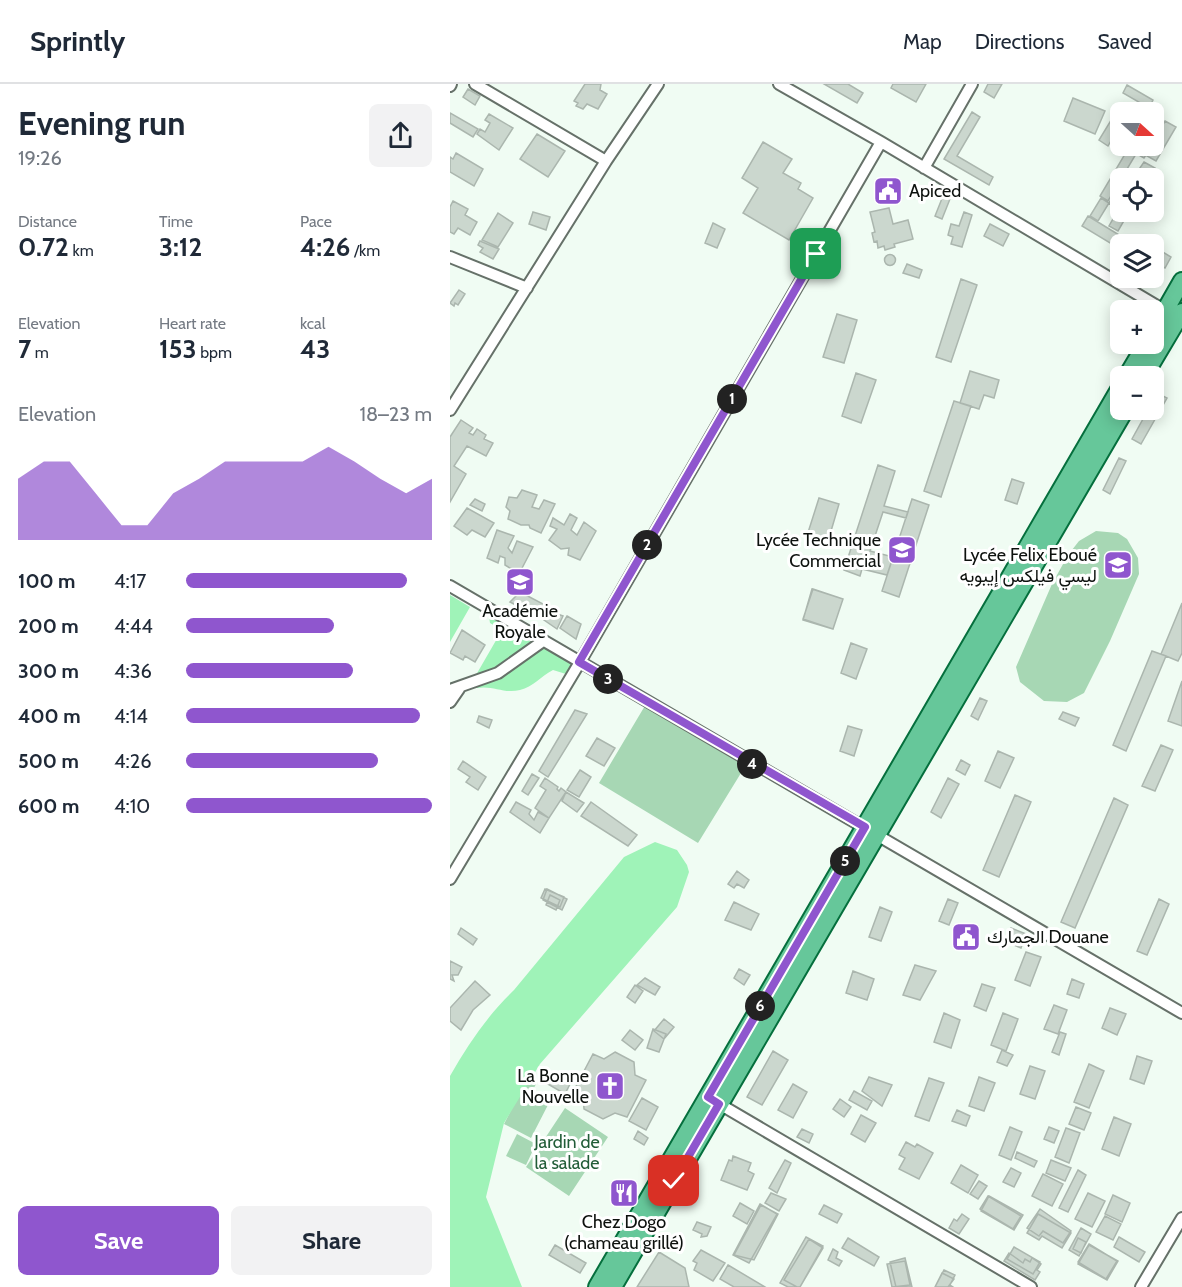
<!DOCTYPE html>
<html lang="en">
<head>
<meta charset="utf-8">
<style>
  :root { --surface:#fff; --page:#f2f2f3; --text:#1f2937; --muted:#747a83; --line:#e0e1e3; --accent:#8f56ce }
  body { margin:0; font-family:Cabin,Vazirmatn,sans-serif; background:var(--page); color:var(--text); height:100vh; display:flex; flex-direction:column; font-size:22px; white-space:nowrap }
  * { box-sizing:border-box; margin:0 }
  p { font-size:20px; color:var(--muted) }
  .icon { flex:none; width:33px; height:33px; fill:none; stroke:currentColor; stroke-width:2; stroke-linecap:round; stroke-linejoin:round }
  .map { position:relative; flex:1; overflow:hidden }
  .panel { display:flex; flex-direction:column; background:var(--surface); width:450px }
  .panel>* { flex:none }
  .needle { width:39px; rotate:111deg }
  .fabs { position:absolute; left:660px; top:18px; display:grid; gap:12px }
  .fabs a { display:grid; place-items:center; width:54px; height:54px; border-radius:9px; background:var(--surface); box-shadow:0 3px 15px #0003; font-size:30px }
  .pin { position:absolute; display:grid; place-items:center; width:51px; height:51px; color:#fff; margin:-26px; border-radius:12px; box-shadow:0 3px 9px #0006 }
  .km { position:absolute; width:30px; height:30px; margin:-15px; border-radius:50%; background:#222; color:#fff; font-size:16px; line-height:30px; text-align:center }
  .round { display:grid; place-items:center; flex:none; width:63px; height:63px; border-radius:9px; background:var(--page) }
  .head { display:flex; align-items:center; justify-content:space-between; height:102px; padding:0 18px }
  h1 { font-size:33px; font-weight:700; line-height:45px }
  .figures { display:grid; grid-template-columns:repeat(3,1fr); gap:9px; height:102px; padding:6px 18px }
  .figures div { display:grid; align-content:center }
  .figures b { font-size:26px; font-weight:700 }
  .figures small { font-size:16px; font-weight:400 }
  .figures p { font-size:16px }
  .chart { height:168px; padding:12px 18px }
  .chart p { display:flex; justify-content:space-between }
  .chart svg { width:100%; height:108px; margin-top:6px; fill:var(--accent); opacity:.7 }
  .button { display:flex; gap:12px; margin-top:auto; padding:12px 18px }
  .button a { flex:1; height:69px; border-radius:9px; background:var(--accent); color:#fff; font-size:24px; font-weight:700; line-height:69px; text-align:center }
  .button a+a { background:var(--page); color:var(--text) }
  ul { padding:0 18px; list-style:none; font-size:20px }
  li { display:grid; grid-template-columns:96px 72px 1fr; align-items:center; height:45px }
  li i { height:15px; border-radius:8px; background:var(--accent) }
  header { display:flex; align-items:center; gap:36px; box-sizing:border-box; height:84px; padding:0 30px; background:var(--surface); border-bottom:2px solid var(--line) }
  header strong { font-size:28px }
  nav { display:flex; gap:33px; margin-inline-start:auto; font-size:21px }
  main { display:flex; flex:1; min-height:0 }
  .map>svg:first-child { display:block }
</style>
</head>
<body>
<header>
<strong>Sprintly</strong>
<nav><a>Map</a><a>Directions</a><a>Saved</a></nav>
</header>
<main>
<section class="panel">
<div class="head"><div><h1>Evening run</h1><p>19:26</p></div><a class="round"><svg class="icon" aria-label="share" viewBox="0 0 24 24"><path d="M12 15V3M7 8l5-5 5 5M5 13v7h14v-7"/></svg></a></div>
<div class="figures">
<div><p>Distance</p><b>0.72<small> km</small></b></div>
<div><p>Time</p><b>3:12</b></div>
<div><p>Pace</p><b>4:26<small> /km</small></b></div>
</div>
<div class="figures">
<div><p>Elevation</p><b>7<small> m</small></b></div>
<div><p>Heart rate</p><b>153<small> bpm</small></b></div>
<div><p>kcal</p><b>43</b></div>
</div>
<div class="chart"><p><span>Elevation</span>18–23 m</p>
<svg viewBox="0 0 160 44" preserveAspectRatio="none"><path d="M0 44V19L10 12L20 12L30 25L40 38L50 38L60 25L70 19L80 12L90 12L100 12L110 12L120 6L130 12L140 19L150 25L160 19V44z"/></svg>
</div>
<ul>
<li><b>100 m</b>4:17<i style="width:90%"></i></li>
<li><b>200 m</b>4:44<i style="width:60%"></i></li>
<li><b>300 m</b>4:36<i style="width:68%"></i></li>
<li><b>400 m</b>4:14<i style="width:95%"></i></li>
<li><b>500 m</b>4:26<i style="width:78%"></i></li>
<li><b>600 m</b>4:10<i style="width:100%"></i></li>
</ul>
<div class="button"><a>Save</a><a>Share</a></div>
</section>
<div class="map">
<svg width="732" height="1203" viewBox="0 0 732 1203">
  <rect width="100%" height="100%" fill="#f0fcf3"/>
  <path fill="#a7d7b4" d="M646 447 668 449 677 455 688 474 689 490 660 557 634 609 617 618 594 617 570 598 566 583 602 500 618 471 629 457Z
    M199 615 299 676 248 759 149 699Z
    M77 995 86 1000 82 1008 100 1017 81 1054 54 1040Z
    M115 1024 158 1053 119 1112 76 1083Z
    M67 1050 86 1060 76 1081 56 1072Z"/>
  <path fill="#9ff3b8" d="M0 511 20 523 0 558Z
    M39 533 123 580 116 590 103 586C91 592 83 603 70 606 54 610 43 601 27 604L26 591 52 546 40 539Z
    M205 758 227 766 237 781 239 788 227 823 90 980 54 1039 36 1113 72 1203H0V992C18 960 38 931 64 906L174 773Z"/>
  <path fill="#cbd7ce" stroke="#abb6ae" stroke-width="1.5" d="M135 0H151L150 6 157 10 148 25 137 20 133 25 126 22 128 19 124 17Z
    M374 0H398L413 9 407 19Z
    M443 0H476L466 18 441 4Z
    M538 0H552L544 14 534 8Z
    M677 1 703 16 699 24 673 9Z
    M18 5 30 12 25 21 13 13Z
    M623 14 655 27 645 50 614 37Z
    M522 28 530 33 507 72 543 93 539 101 494 75Z
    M666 28 670 31V60L662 55 658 62 649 56Z
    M0 29 28 45 23 53 0 39Z
    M39 30 63 44 49 66 27 50 30 45 35 48 40 39 35 36Z
    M715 37 726 43 706 77 697 72Z
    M87 50 115 67 98 93 70 75Z
    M313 58 342 75 333 89 351 99 348 105 363 114 339 156 293 129 308 104 292 94Z
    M673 62H702L694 74Z
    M678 65 686 70 658 117 650 112Z
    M6 69 33 85 24 102 0 88V73L3 75Z
    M694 78 705 84 698 94H683Z
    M436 97 444 102 434 119 426 114Z
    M665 108 670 111V126L659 119Z
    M493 112 500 115 492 135 485 132Z
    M651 114 659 119 648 137 640 132Z
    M3 117 18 125 15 131 27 138 20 151 8 144 4 150 0 148V123Z
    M439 124 443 140 458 136 463 155 444 160 445 163 435 166 434 162 428 164 427 157 424 158 422 149 425 148 420 128Z
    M668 126 679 128 668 147 659 142Z
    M83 128 100 133 96 146 79 140Z
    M514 128 522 131 512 163 501 160 503 153 498 151 501 140 509 142Z
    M48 129 63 139 48 163 32 156Z
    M638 132 679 157 677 160H670V165L632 142Z
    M263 139 275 145 267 164 255 159Z
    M540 140 559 150 553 162 534 152Z
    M30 157 49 165 43 175 30 168 33 164 28 161Z
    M711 167 721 173 715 184 704 178Z
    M434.5 176a5.5 5.5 0 1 1 11 0a5.5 5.5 0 1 1-11 0Z
    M457 180 472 186 469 194 453 189Z
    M511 195 527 201 501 278 486 273Z
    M9 206 15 210 8 221 5 219 4 222 0 219Z
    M387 230 407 236 394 279 373 273Z
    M520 287 549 296 544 314 534 311 529 325 510 319Z
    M406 289 426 296 411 339 392 332Z
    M707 309 717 314 691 360 682 355 698 326H704V315Z
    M504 317 521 322 491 413 474 407Z
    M11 336 23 344 19 349 23 351 27 345 36 351 34 355 43 359 36 372 17 362 4 382 16 390 0 418V353Z
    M669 374 676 377 660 410 653 406Z
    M428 381 445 387 434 422 458 428 456 434 433 428 420 467 443 473 437 491 412 485 410 492 394 486Z
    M562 395 574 399 567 420 555 416Z
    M72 406 87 411 82 423 89 425 94 416 105 420 91 449 80 444 79 441H71L58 435 60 427 56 423 59 413 67 414Z
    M369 414 389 420 376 464 355 458Z
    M25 415 35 420 32 427 20 421Z
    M462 415 479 421 449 513 432 507Z
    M17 424 44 439 35 453 22 446 17 451 4 442Z
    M120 430 127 434 121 446 127 451 134 438 146 447 130 476 118 471 119 464 111 465 99 456 107 445 100 442 103 434 114 441Z
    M47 446 64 452 58 464 62 469 67 457 83 463 69 490 55 481V474L50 472 48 479 37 474Z
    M362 505 393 515 383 545 353 536Z
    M363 505 393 515 383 545 353 535Z
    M363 505 393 515 383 545 353 535Z
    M70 508 95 521 89 533 60 518Z
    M732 519V569L728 577 711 570Z
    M99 527 113 532 107 545 94 536Z
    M117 532 131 540 126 555 110 544Z
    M12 546 35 561 25 578 15 572 13 576 0 569Z
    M401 559 417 565 406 595 391 589Z
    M702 567 716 572 676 667 663 661Z
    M732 597V642L718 637Z
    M530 614 537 617 528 636 521 632Z
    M125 626 137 630 98 693 89 687Z
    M613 628 629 634 625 642 609 635Z
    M29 632 42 636 39 644 27 638Z
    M398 642 412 646 404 672 390 667Z
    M147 654 165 664 154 682 136 672Z
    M711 661 723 666 705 707 692 702Z
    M548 667 564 674 550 704 535 697Z
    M511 676 520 681 515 691 506 686Z
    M13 677 36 693 28 706 16 698 20 693 8 685Z
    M130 686 141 693 129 713 117 706Z
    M82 690 89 694 78 711 72 707Z
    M95 694 108 703 107 705 109 707 111 704 116 708 99 734 85 724 96 706 90 702Z
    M498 694 509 700 491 734 481 728Z
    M116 708 134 719 127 728 112 717Z
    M565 711 581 718 549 793 533 786Z
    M664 714 678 721 625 844 611 838Z
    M66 718 81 726 79 730 84 736 88 728 99 734 90 749 60 728Z
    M141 718 187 751 178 762 131 732Z
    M287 787 299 796 294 804 287 800 284 804 278 800Z
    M95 805 114 813 110 823 91 814Z
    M97 805 117 815 112 826 93 816Z
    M100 811 110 816 106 826 96 821Z
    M498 815 508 819 499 841 489 837Z
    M709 815 719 820 697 871 687 867Z
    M284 818 309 830 301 846 275 836Z
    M430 823 442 828 431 857 419 853Z
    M11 844 27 855 23 861 8 850Z
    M561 844 576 850 571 864 556 858Z
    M576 868 591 873 580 902 565 896Z
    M0 877 12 883 8 891H2L4 897 0 895Z
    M465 881 486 887 470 916 453 911Z
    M289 885 300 891 294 901 284 894Z
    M403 887 424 895 417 916 396 909Z
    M195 894 210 903 205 911 187 901Z
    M622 895 634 900 629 914 617 910Z
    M25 897 40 911 23 926 11 946 0 937V924Z
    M532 900 545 904 536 927 524 922Z
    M185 901 193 907 185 919 177 913Z
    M604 921 617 926 608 950 594 945Z
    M660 924 676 930 667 951 652 944Z
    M494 929 510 936 501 964 484 958Z
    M553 929 568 935 556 967 541 961Z
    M214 935 224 943 214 955 204 947Z
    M203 945 216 950 209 968 197 964Z
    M180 946 193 956 185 966 172 956Z
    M610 948 616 950 609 971 602 968Z
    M552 966 563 971 557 982 547 978Z
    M323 967 338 976 312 1021 297 1013Z
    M165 968 184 978 185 991 196 996 177 1033 165 1029 153 1035 134 1025 133 1012 123 1008 143 970 154 975Z
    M687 972 702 977 694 1000 680 995Z
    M639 980 654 987 639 1024 624 1018Z
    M580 982 595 987 585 1015 570 1010Z
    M103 988 121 998 115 1010 96 999Z
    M419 993 442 1001 432 1022 412 1007Z
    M529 993 545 999 534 1027 519 1022Z
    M479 994 494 999 479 1037 465 1032Z
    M343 1000 357 1008 343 1034 328 1026Z
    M404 1007 422 1017 417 1026 399 1016Z
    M192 1014 208 1023 196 1046 179 1037Z
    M390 1015 401 1023 394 1033 383 1025Z
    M626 1023 641 1029 634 1046 619 1040Z
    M507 1026 520 1032 516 1042 502 1037Z
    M411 1031 426 1039 415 1058 401 1050Z
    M664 1033 681 1040 669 1072 652 1065Z
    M560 1043 572 1048 561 1076 549 1071Z
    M599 1043 609 1047 604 1059 594 1055Z
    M616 1044 630 1049 619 1079 605 1073Z
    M352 1045 363 1050 359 1059 347 1053Z
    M188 1047 198 1054 194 1061 184 1055Z
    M456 1058 465 1063 467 1060 483 1069 469 1095 449 1085 455 1074 449 1071Z
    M567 1068 587 1077 584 1083 565 1074Z
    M283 1072 301 1079 298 1087 304 1090 297 1106 271 1096 279 1076 282 1077Z
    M335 1076 341 1079 327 1109 319 1104Z
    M601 1076 621 1084 615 1097 596 1089Z
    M511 1081 528 1091 518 1109 501 1099Z
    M561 1084 571 1089 564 1103 553 1098Z
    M628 1086 636 1091 618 1128 609 1124Z
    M593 1090 613 1100 602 1122 582 1112Z
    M529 1097 537 1102 528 1115 520 1110Z
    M321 1109 336 1115 329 1127 315 1119Z
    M638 1109 655 1117 642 1143 625 1135Z
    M663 1111 680 1119 672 1138 655 1130Z
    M538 1112 571 1132 563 1145 530 1125Z
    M539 1112 573 1131 564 1146 531 1127Z
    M290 1119 304 1127 297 1140 283 1132Z
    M310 1120 327 1130 299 1179 283 1171Z
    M311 1121 328 1130 304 1176 284 1171Z
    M374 1121 392 1130 387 1139 369 1130Z
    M590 1125 621 1147 613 1159 593 1147 589 1152 577 1144Z
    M512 1130 519 1135 509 1150 499 1144 504 1135 507 1137Z
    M588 1130 621 1149 612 1164 592 1152 589 1156 577 1149Z
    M655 1132 671 1140 663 1156 646 1148Z
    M247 1138 261 1143 257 1152 251 1153 252 1150 243 1146Z
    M631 1144 641 1150 629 1172 619 1166Z
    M356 1153 373 1162 350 1203H338L330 1199Z
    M669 1153 695 1168 689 1178 664 1163Z
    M398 1154 429 1173 424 1182 392 1164Z
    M628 1154 636 1158 631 1169 623 1165Z
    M359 1155 373 1164 350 1203H347L334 1196Z
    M639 1160 667 1177 656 1195 628 1178Z
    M105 1161 136 1179 130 1189 99 1171Z
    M639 1161 668 1177 657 1196 628 1180Z
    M564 1163 590 1178 583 1190 557 1175Z
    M383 1165 388 1168 386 1174 392 1177 389 1182 378 1176Z
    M251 1166 275 1179 263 1197 244 1186 247 1179 243 1177Z
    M209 1168 235 1184 239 1203H187Z
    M559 1169 573 1179 575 1175 580 1178 582 1174 591 1180 587 1186 590 1188 585 1196 554 1177Z
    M455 1174 462 1203H446L440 1178Z
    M455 1177 460 1201 442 1203 437 1180Z
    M278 1181 315 1203H284L270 1195Z
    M494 1186 505 1191 500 1201 503 1203H485Z
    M492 1189 504 1195 498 1203H485Z"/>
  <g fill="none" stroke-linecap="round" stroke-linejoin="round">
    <g stroke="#667169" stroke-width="14">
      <path id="minor" d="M25 0 156 77
        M329 0 431 58 719 229
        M0 2 1 0
        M474 84 522 0
        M0 173 77 204
        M0 326 156 77 208 0
        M0 502 732 929
        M0 606 48 589 93 557
        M0 618 9 605
        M0 795 130 578 431 58
        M266 1018 581 1203
        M691 1203 732 1134"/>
    </g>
    <g stroke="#056f3d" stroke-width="20">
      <path id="primary" d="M704 246 732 197
        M677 292 696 260
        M694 292 732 228
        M147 1203 670 304
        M163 1203 675 326"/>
    </g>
    <use href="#minor" stroke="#fff" stroke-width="10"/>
    <use href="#primary" stroke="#66c79a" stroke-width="16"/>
  </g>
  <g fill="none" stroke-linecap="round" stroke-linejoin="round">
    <g stroke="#fff" stroke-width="12">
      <path id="route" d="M224 1097 269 1020 258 1013 415 743 129 578 366 170"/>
    </g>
    <use href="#route" stroke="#8f56ce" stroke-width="8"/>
  </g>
  <defs>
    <g id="civic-square" transform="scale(1.5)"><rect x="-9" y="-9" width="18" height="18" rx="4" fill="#8f56ce" stroke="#fff"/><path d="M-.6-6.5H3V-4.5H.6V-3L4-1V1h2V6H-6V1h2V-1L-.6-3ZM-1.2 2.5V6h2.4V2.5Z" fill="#fff"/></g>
    <g id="school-square" transform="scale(1.5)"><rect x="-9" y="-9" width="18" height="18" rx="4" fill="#8f56ce" stroke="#fff"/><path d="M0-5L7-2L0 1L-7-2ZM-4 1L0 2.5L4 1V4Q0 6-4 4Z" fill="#fff"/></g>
    <g id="university-square" transform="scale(1.5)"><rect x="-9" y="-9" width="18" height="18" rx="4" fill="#8f56ce" stroke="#fff"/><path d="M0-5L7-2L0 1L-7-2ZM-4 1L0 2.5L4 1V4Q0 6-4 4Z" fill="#fff"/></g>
    <g id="church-square" transform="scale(1.5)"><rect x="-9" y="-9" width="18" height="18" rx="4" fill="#8f56ce" stroke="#fff"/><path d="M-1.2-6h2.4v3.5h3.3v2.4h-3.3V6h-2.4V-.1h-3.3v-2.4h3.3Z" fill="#fff"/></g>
    <g id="restaurant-square" transform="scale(1.5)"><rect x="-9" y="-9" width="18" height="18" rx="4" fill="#8f56ce" stroke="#fff"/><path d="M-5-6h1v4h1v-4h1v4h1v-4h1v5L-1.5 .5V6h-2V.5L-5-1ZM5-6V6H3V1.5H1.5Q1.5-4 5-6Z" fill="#fff"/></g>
  </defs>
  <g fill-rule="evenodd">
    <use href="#civic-square" x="438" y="107"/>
    <use href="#school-square" x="452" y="466"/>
    <use href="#school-square" x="668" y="481"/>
    <use href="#university-square" x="70" y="498"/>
    <use href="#civic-square" x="516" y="853"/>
    <use href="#church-square" x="160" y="1002"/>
    <use href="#restaurant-square" x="174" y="1109"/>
  </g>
  <g text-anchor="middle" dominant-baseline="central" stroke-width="6" stroke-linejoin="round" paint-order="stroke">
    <g font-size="18" fill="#0d110e" stroke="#fff" text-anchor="end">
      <text x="459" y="107" text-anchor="start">Apiced</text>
      <text x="431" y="456">Lycée Technique<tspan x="431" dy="21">Commercial</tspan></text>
      <text x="647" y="471">Lycée Felix Eboué<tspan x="647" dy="21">ليسي فيلكس إيبويه</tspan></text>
      <text x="70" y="527" text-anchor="middle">Académie<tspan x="70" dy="21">Royale</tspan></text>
      <text x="537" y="853" text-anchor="start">الجمارك Douane</text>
      <text x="139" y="992">La Bonne<tspan x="139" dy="21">Nouvelle</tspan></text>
      <text x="174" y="1138" text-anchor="middle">Chez Dogo<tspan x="174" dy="21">(chameau grillé)</tspan></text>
    </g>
    <g font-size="18" fill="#225d38" stroke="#fff">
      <text x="117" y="1058">Jardin de<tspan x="117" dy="21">la salade</tspan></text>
    </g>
  </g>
</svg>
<div class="fabs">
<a><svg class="needle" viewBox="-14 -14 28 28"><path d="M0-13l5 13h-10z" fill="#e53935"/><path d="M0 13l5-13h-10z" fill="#747a83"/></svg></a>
<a><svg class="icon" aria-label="locate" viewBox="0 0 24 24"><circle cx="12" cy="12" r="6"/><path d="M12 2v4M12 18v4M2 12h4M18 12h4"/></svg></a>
<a><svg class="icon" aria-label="layers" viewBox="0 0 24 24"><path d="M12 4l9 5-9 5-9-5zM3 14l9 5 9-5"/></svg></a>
<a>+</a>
<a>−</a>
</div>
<div class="pin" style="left:366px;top:170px;background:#1e9e55"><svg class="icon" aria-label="arrive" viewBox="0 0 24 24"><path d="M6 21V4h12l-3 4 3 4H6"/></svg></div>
<div class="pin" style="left:224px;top:1097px;background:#d93025"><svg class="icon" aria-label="check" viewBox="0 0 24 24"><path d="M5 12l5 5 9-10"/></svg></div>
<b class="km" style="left:282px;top:315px">1</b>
<b class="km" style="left:197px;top:461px">2</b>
<b class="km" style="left:158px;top:595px">3</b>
<b class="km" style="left:302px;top:680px">4</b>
<b class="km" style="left:395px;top:777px">5</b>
<b class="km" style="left:310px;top:922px">6</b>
</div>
</main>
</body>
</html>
